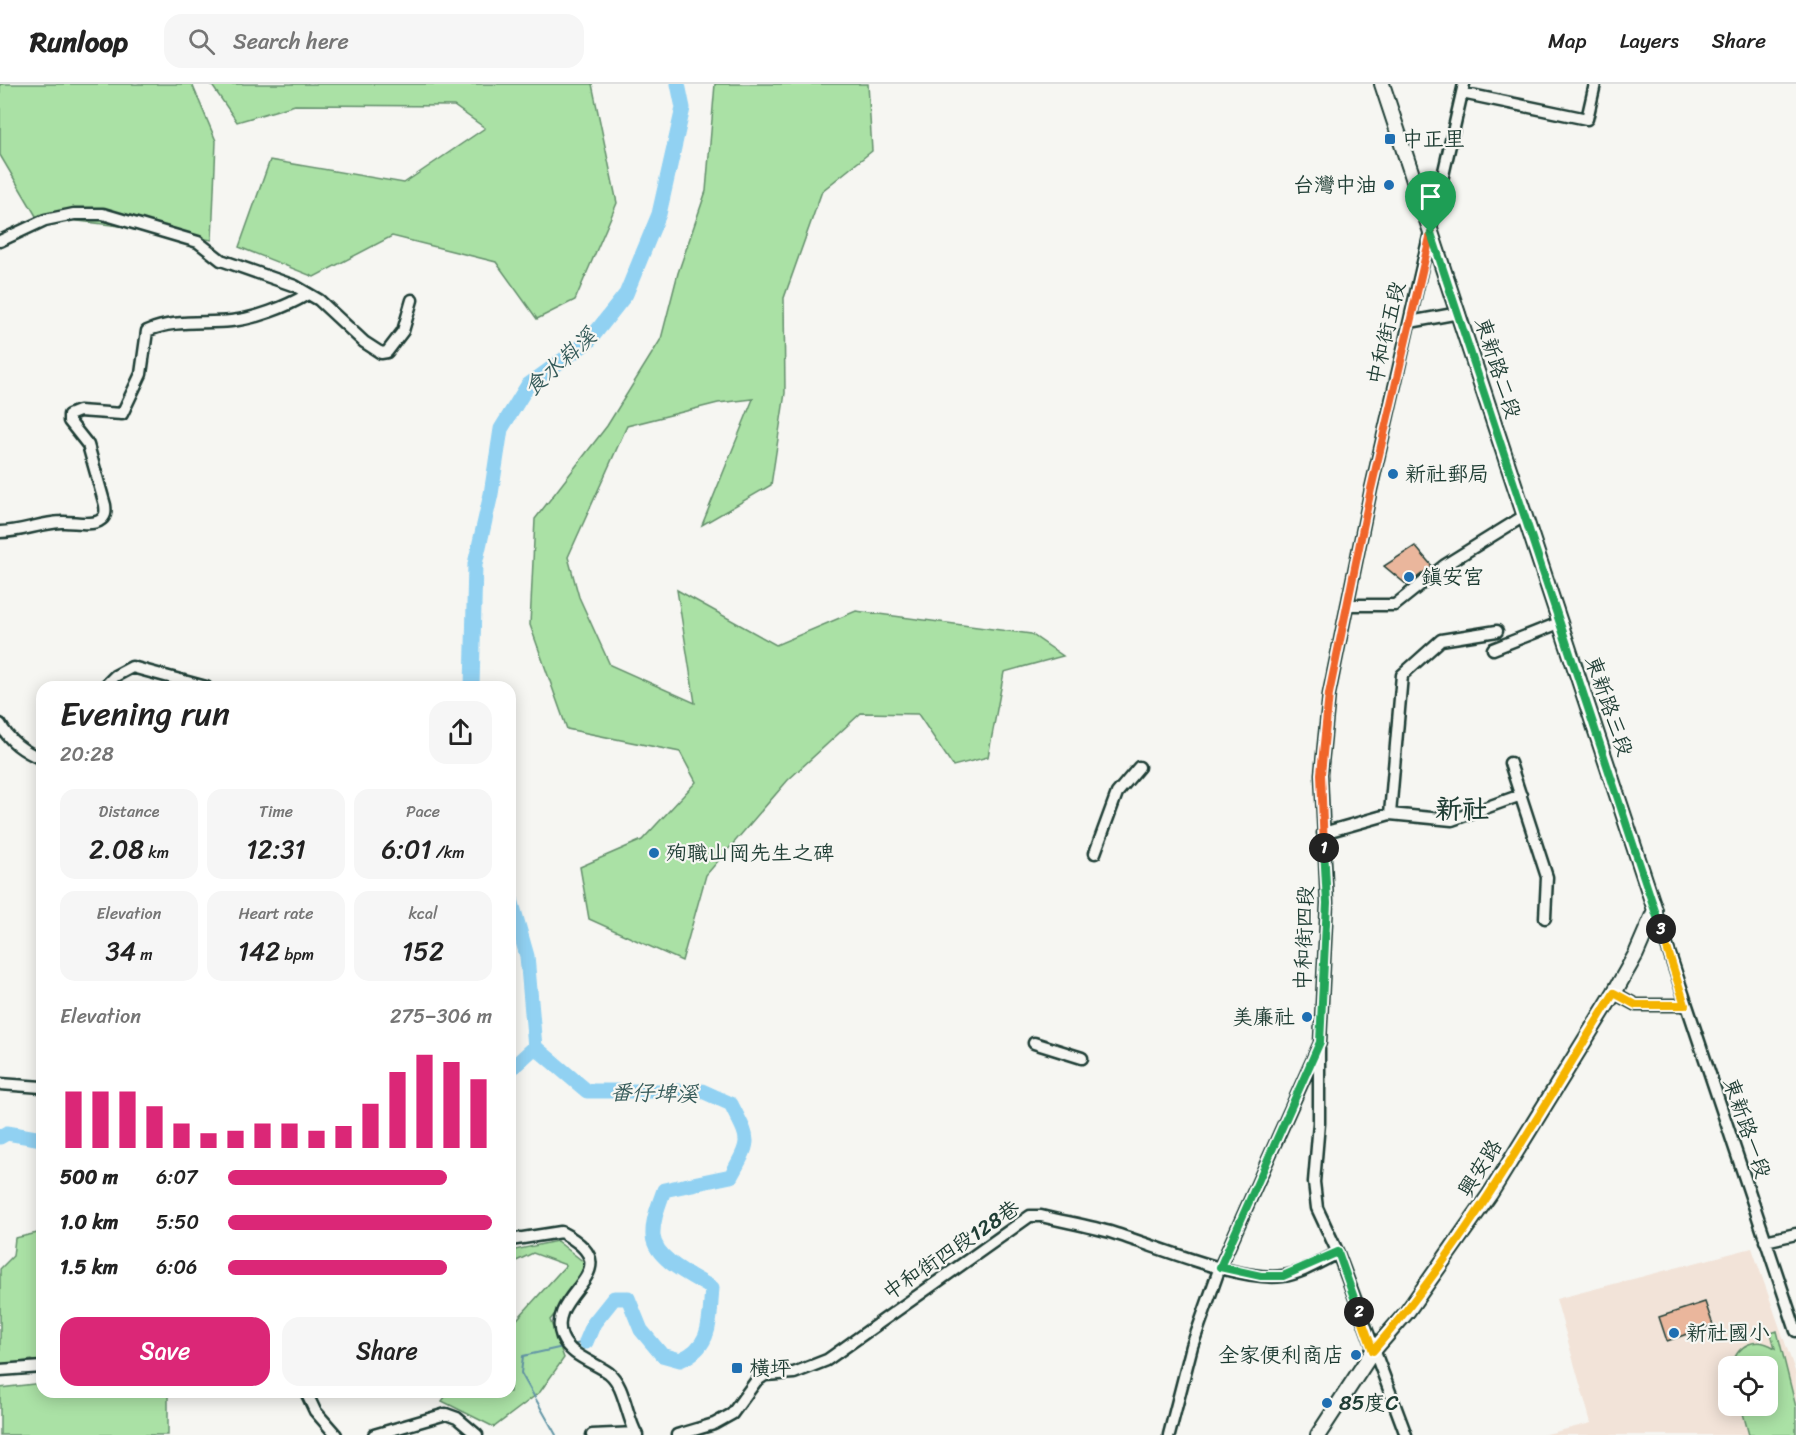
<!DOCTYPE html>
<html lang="en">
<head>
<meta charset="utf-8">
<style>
  :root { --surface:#fff; --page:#f6f6f6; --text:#222; --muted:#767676; --line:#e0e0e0; --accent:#db2777 }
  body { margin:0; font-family:Sriracha,"LXGW WenKai TC",sans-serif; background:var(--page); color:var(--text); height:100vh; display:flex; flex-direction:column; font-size:22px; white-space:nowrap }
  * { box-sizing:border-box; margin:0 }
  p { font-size:20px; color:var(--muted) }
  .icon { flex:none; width:33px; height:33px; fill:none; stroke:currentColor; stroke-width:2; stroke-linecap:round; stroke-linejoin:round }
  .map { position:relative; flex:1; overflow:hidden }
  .drawer { position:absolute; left:36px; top:597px; width:480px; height:717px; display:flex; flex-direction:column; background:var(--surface); border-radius:18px; box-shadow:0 3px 15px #0003 }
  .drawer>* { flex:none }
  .buttons { position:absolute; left:1718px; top:1272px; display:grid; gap:12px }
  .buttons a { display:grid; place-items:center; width:60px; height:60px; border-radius:12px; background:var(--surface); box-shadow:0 3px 15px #0003; font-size:30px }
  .pin { position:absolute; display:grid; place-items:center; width:51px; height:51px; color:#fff; margin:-62px -26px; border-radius:50% 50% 50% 0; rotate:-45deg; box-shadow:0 0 6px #0007 }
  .pin .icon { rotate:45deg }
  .km { position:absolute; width:30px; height:30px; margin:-15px; border-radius:50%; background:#222; color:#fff; font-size:16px; line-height:30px; text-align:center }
  .round { display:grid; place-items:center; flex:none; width:63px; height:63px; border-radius:18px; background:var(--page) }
  .overview { display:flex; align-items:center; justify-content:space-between; height:102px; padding:0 24px }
  h1 { font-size:33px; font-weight:600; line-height:45px }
  .figures { display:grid; grid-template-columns:repeat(3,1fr); gap:9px; height:102px; padding:6px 24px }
  .figures div { display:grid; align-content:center; border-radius:15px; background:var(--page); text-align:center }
  .figures b { font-size:26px; font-weight:600 }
  .figures small { font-size:16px; font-weight:400 }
  .figures p { font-size:16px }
  .chart { height:168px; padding:12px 24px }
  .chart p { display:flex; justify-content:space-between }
  .chart svg { width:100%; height:108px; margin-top:6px; stroke:var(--accent); stroke-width:6 }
  .primary-button { display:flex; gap:12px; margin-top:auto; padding:12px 24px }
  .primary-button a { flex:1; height:69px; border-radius:18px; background:var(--accent); color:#fff; font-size:24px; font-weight:600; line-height:69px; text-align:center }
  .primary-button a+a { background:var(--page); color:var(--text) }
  ul { padding:0 24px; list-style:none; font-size:20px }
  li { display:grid; grid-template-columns:96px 72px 1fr; align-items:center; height:45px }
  li i { height:15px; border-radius:8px; background:var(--accent) }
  header { display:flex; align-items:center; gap:36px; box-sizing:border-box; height:84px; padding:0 30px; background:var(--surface); border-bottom:2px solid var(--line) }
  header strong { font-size:28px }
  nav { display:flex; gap:33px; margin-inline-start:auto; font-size:21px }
  .search { width:420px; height:54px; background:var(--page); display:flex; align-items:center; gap:15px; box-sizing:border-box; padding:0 21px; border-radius:18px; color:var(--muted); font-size:22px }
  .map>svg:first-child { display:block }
</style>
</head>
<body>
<header>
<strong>Runloop</strong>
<div class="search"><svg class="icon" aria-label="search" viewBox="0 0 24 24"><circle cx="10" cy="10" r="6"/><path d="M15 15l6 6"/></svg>Search here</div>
<nav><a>Map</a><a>Layers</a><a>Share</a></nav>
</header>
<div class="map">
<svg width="1796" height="1351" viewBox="0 0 1796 1351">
  <rect width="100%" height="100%" fill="#f6f6f2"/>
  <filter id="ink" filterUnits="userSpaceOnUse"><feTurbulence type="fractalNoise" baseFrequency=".0167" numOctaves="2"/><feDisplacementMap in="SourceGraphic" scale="12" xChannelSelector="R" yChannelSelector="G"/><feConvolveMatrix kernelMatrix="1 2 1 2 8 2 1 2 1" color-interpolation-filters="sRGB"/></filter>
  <g filter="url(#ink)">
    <path fill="#f2e3d8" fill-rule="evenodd" d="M1752 1164 1796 1290V1351H1543L1591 1339 1556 1215ZM1728 1282H1767V1322H1728Z"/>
    <path fill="#aae1a5" stroke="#648f6c" stroke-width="1.5" d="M0 0H192L216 57 212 156 137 144 36 132 0 71Z
      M211 0H592L617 119 575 216 537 235 496 178 392 152 314 193 239 163 270 76 404 99 485 44 454 22 295 21 237 38Z
      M715 0H868L872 67 822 107 784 214 785 309 771 401 702 441 753 315 718 319 627 342 568 473 579 513 610 581 695 619 677 506 776 561 856 527 1031 550 1063 572 1004 588 988 673 953 682 918 630 861 629 788 696 706 791 682 877 589 835 580 783 642 756 696 698 680 668 567 645 530 541 535 435 607 342 661 255 678 189 706 107Z
      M42 1148V1286L32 1276 0 1281V1185L13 1172 15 1154Z
      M557 1157 585 1179 573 1207 550 1236 564 1274 540 1308 494 1343 442 1317 449 1308H510V1243L566 1181 533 1169 510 1180V1167Z
      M1777 1247 1796 1323V1351H1749L1741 1322H1767V1282H1732C1737 1260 1756 1252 1775 1264L1771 1249Z
      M42 1299V1308H168V1351H0V1304Z"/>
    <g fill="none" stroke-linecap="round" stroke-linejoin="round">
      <path stroke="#6396a6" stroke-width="2" d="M571 1261 586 1258
        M556 1351 521 1289 523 1272 563 1263"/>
      <path stroke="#91d1f2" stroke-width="15" d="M472 603 475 480 491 410 501 345 528 301 589 257 626 210 659 130 683 24 678 0
        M510 812 527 872 535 963 510 986
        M535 963 587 1007H702L731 1020C750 1058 752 1054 731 1092L664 1106C659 1120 652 1137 653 1152 655 1176 694 1193 712 1204 709 1236 713 1262 680 1276L662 1271 641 1246 628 1214H614L594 1239 586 1258
        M0 1053 7 1049 42 1055"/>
    </g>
    <path fill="#eab69c" stroke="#1f3d34" stroke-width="1.5" d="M1415 462 1432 482 1407 501 1384 482Z
      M1705 1218 1713 1241 1667 1257 1659 1233Z"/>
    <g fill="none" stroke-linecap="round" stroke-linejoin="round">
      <g stroke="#1f3d34" stroke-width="15">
        <path id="minor" d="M1462 9 1587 35 1595 0
          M0 157 45 136 74 130H103L198 158 221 176 295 202 319 216 364 258 381 269 387 268 403 247 412 216
          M1410 238 1459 229
          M0 448C21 448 40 439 61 438 72 437 89 442 99 437 106 433 106 428 105 421L88 361 69 337V331L79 327 122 330 141 290 147 247C174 235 203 240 231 237 254 235 286 223 306 211
          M1347 521H1395L1445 481 1524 432
          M1493 565 1559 539
          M104 603 115 592 132 583 206 603
          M0 640C10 658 23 667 42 675
          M1510 679 1547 793 1545 834
          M1390 730 1402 591 1441 556 1497 547
          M1323 749 1390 730 1452 736 1521 711
          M1095 769 1117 709 1139 683
          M1655 826 1796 1247
          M1614 909 1636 921H1685
          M1034 959 1082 974
          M1319 965V1039L1314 1098 1317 1124 1338 1169 1406 1351
          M0 1000 42 1003
          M510 1156 561 1148C635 1187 544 1208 562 1253 570 1272 594 1278 609 1289 625 1302 626 1332 637 1351
          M1765 1157 1796 1150
          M0 1286 42 1283
          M306 1308 315 1327 336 1351
          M374 1351 446 1330 457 1334 477 1351
          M592 1351 636 1349
          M677 1351 714 1340 732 1330 756 1297 765 1291 794 1289 827 1276 1030 1132H1041C1065 1138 1090 1142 1113 1149 1157 1162 1239 1198 1283 1192 1301 1190 1321 1177 1338 1169
          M1169 1351 1192 1262 1220 1183 1320 959 1327 819 1321 690 1329 610 1371 405 1464 0"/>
      </g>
      <g stroke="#1f3d34" stroke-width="18">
        <path id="major" d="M1318 1351 1373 1267 1407 1228 1490 1110 1614 909 1636 870 1655 826 1382 0"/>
      </g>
      <use href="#minor" stroke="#f6f6f2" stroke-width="10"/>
      <use href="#major" stroke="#f6f6f2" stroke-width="14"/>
    </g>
  </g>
  <g fill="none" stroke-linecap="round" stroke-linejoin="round" filter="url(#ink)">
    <g stroke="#fff" stroke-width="12">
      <path id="split-1" d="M1324 764 1321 690 1329 610 1371 405 1431 149"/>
    </g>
    <g stroke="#fff" stroke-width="12">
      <path id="split-2" d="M1324 764 1327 819 1320 958 1220 1183 1261 1192H1283L1338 1168 1359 1228"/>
    </g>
    <g stroke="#fff" stroke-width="12">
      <path id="split-3" d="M1359 1228 1373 1267C1467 1158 1538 1031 1614 909L1636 921H1685L1661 845"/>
    </g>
    <g stroke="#fff" stroke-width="12">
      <path id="split-4" d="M1431 149 1661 845"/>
    </g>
    <use href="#split-1" stroke="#f0652b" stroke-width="8"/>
    <use href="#split-2" stroke="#22a559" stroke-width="8"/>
    <use href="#split-3" stroke="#f5b400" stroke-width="8"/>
    <use href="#split-4" stroke="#22a559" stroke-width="8"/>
  </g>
  <g fill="#1f6fb2" stroke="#f6f6f2" stroke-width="2">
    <rect x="1384" y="49" width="12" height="12" rx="3"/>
    <circle cx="1389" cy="101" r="6"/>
    <circle cx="1393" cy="390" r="6"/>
    <circle cx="1409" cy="493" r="6"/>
    <circle cx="654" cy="769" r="6"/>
    <circle cx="1307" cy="933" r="6"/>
    <circle cx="1674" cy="1249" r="6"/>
    <circle cx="1356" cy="1271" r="6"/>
    <rect x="731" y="1278" width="12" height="12" rx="3"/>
    <circle cx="1327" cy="1319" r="6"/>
  </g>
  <g text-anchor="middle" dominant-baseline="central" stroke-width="4.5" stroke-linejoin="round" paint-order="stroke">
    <g font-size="21" fill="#1f3d34" stroke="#f6f6f2" text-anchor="start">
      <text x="1402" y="55">中正里</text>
      <text x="1377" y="101" text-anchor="end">台灣中油</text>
      <text x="1405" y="390">新社郵局</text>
      <text x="1421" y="493">鎮安宮</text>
      <text x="666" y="769">殉職山岡先生之碑</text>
      <text x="1295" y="933" text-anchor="end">美廉社</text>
      <text x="1686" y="1249">新社國小</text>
      <text x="1344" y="1271" text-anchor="end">全家便利商店</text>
      <text x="749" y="1284">橫坪</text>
      <text x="1339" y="1319">85度C</text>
    </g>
    <g font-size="21" fill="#1f3d34" stroke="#f6f6f2">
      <text transform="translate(1386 249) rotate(-77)">中和街五段</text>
      <text transform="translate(1498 284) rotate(72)">東新路二段</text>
      <text transform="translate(1609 622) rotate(71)">東新路三段</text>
      <text transform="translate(1304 854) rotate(-88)">中和街四段</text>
      <text transform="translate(1747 1044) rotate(71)">東新路一段</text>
      <text transform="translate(1480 1084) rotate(-58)">興安路</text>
      <text transform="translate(951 1166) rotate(-34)">中和街四段128巷</text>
    </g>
    <g font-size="22" font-style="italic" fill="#365b5a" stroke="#f6f6f2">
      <text transform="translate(560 278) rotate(-42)">食水嵙溪</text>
      <text transform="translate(654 1009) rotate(1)">番仔埤溪</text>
    </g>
    <g font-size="27" font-weight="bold" fill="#1f3d34" stroke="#f6f6f2">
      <text x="1462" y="725">新社</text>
    </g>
  </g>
</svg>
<div class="buttons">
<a><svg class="icon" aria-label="locate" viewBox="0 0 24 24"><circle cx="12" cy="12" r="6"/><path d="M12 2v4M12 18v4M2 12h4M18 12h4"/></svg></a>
</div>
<div class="pin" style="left:1431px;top:149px;background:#1e9e55"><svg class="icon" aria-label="arrive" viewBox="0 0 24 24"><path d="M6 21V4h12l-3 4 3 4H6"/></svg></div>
<b class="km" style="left:1324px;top:764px">1</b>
<b class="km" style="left:1359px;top:1228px">2</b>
<b class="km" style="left:1661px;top:845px">3</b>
<section class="drawer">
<div class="overview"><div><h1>Evening run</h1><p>20:28</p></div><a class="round"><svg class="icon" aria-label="share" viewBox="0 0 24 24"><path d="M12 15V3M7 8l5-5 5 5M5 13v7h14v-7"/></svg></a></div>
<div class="figures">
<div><p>Distance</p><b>2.08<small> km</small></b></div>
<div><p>Time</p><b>12:31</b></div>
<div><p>Pace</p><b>6:01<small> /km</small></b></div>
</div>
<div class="figures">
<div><p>Elevation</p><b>34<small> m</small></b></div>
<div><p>Heart rate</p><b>142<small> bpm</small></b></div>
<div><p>kcal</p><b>152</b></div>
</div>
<div class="chart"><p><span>Elevation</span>275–306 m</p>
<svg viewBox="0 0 160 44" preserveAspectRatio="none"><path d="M5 44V21M15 44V21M25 44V21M35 44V27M45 44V34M55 44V38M65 44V37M75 44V34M85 44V34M95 44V37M105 44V35M115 44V26M125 44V13M135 44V6M145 44V9M155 44V16"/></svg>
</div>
<ul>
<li><b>500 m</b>6:07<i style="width:83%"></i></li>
<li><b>1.0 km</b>5:50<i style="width:100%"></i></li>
<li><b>1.5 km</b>6:06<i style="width:83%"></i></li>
</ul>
<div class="primary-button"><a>Save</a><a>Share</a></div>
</section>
</div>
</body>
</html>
